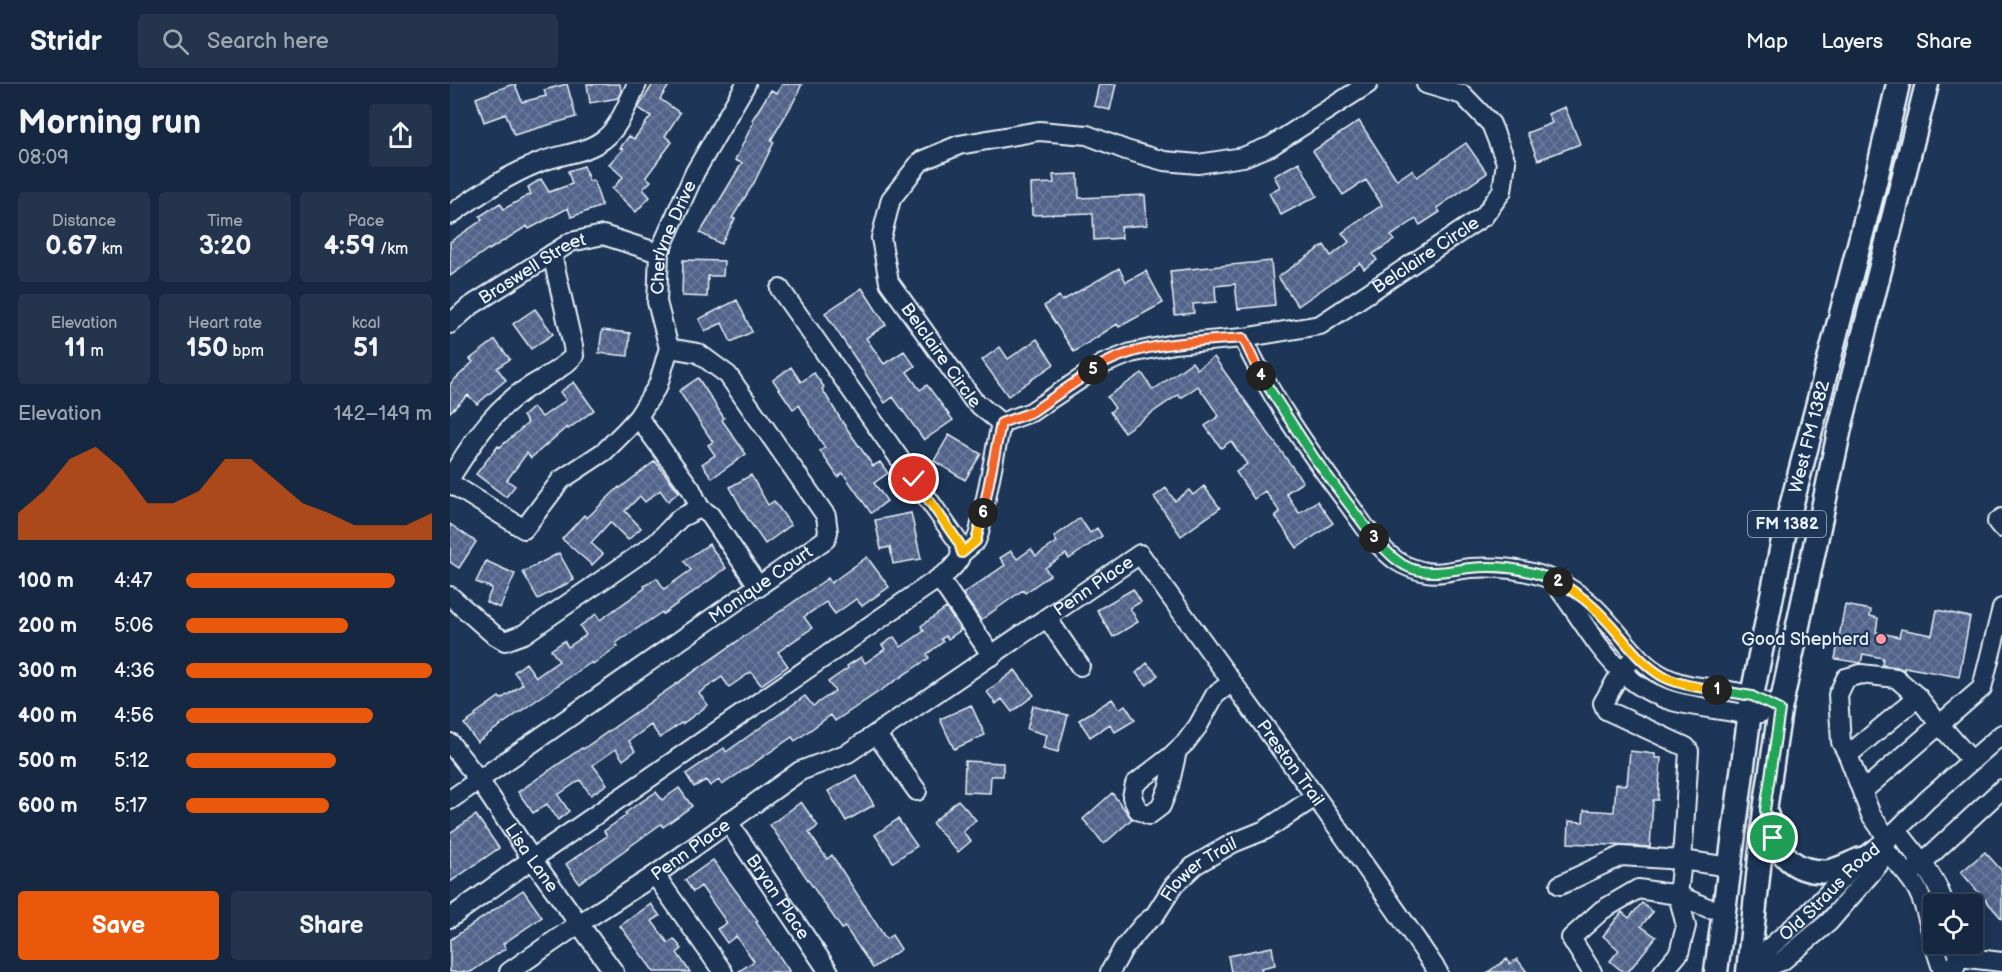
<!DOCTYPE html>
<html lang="en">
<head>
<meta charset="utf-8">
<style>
  :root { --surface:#162841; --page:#23344c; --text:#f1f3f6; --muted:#9ea6b1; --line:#35445a; --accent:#ea580c }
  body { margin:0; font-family:"Balsamiq Sans",sans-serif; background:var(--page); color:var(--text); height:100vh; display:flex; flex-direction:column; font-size:22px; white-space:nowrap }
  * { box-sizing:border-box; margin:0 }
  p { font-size:20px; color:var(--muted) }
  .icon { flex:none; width:33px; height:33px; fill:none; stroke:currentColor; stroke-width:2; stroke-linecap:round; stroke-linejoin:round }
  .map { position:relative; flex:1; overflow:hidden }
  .details { display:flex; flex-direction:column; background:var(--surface); width:450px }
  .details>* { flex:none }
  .buttons { position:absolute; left:1473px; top:810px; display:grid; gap:12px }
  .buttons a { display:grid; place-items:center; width:60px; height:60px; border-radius:6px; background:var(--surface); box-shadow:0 3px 15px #0003,0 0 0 2px var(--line); font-size:30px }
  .pin { position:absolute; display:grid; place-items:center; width:51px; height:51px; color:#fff; margin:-26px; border:3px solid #fff; border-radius:50%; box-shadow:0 2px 6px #0007 }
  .km { position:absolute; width:30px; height:30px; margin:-15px; border-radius:50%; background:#222; color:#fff; font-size:16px; line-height:30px; text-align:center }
  .round { display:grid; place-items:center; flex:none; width:63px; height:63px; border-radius:6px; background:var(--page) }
  .overview { display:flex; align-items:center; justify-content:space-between; height:102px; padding:0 18px }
  h1 { font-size:33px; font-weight:700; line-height:45px }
  .figures { display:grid; grid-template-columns:repeat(3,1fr); gap:9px; height:102px; padding:6px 18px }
  .figures div { display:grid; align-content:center; border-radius:6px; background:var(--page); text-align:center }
  .figures b { font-size:26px; font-weight:700 }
  .figures small { font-size:16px; font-weight:400 }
  .figures p { font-size:16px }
  .chart { height:168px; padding:12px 18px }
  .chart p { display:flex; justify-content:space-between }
  .chart svg { width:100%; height:108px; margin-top:6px; fill:var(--accent); opacity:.7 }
  .primary-button { display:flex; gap:12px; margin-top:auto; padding:12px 18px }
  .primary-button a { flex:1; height:69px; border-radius:6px; background:var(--accent); color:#fff; font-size:24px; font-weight:700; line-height:69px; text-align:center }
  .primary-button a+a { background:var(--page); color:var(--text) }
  ul { padding:0 18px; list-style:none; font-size:20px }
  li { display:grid; grid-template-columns:96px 72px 1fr; align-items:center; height:45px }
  li i { height:15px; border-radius:8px; background:var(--accent) }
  header { display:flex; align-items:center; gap:36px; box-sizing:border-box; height:84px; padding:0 30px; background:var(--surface); border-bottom:2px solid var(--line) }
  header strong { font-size:28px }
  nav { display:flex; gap:33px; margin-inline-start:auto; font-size:21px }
  .search { width:420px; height:54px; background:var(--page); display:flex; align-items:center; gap:15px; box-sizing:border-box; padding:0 21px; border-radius:6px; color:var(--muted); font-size:22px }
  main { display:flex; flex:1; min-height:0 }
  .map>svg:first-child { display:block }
</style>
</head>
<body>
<header>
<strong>Stridr</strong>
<div class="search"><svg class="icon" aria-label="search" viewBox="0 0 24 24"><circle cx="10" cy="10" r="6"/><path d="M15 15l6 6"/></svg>Search here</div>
<nav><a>Map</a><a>Layers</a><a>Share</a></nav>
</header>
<main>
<section class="details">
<div class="overview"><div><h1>Morning run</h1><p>08:09</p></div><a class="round"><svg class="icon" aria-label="share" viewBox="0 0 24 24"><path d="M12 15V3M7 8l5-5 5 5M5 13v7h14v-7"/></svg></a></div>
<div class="figures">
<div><p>Distance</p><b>0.67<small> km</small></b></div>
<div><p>Time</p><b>3:20</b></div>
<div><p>Pace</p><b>4:59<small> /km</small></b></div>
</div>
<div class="figures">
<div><p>Elevation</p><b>11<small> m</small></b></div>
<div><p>Heart rate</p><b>150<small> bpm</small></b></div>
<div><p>kcal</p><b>51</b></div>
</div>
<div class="chart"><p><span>Elevation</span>142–149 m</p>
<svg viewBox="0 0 160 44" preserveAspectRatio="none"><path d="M0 44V33L10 24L20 11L30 6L40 15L50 29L60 29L70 24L80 11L90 11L100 20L110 29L120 33L130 38L140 38L150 38L160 33V44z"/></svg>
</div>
<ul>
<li><b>100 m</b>4:47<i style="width:85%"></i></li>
<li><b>200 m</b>5:06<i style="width:66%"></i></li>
<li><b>300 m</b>4:36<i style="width:100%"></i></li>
<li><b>400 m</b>4:56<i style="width:76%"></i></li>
<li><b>500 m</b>5:12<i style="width:61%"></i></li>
<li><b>600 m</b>5:17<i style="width:58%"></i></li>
</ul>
<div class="primary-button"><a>Save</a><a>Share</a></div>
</section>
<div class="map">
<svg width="1552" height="888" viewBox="0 0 1552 888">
  <defs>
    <pattern id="building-cross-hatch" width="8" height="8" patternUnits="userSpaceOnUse" patternTransform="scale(1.5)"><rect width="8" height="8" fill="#51638a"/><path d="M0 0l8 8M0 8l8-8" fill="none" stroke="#6a7a9b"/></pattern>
  </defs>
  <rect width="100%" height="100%" fill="#1d3557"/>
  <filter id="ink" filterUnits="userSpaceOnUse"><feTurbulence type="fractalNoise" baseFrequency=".0167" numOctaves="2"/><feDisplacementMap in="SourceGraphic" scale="12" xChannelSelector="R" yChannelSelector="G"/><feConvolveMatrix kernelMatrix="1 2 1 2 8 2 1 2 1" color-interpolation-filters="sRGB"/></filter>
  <g filter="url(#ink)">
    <path fill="url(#building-cross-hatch)" stroke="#e8f1f8" stroke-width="1.5" d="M63 0H65L72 18 96 12 94 6 117 0 126 33 64 51 56 30 34 38 26 14Z
      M137 0H170L171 7 168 14 140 19Z
      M203 0H220L210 15 230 29 215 52 222 58 196 93 201 97 193 105 200 113 186 128 162 105 173 93 159 80 173 65 170 64 179 52 184 55 201 32 188 24Z
      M332 0H352L343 19 321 56 324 58 304 99 282 134 285 135 271 160 250 149 292 79 285 76 304 37 302 36 321 6 327 9Z
      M649 0H666L660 26 644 22Z
      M1115 23 1130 60 1088 76 1077 49 1102 39 1098 30Z
      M909 37 947 96 962 86 967 93 1016 59 1037 89 987 124 990 128 970 141 966 135 941 152 944 156 923 170 927 176 914 185 910 179 848 222 828 193 874 161 881 172 899 158 892 149 932 121 916 96 893 111 863 67Z
      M849 78 867 112 831 131 819 109 830 103 824 92Z
      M134 82 139 97H144L152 122 121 133 118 124 79 145 77 142 39 166 38 165 0 192V158L32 136 30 132 50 119 54 125 81 110 78 103 91 95 99 108 122 100 118 87Z
      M628 90 629 114 695 111 697 141 671 143 672 154 644 156 643 129 582 131 581 100 604 99 603 91Z
      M233 176 274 177 273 192H258L257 213 232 212Z
      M821 177 825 221 788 225 785 200 765 202 766 218 743 220 744 229 725 231 720 187Z
      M669 184 676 198 696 187 713 219 669 243 667 240 624 268 594 222 609 212 612 217Z
      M412 204 436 241 416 254 434 280 454 267 465 282 457 288 470 306 477 301 503 336 474 356 443 313 435 319 375 229Z
      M287 216 302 248 281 258 272 239 255 247 249 235Z
      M85 225 103 250 81 265 63 240Z
      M152 246 180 249 178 272 149 269Z
      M587 255 604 280 558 312 532 276 550 263 558 275Z
      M45 256 60 275 47 284 56 296 27 320 18 311 0 328V300L23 278 20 275Z
      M764 273 853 398 836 409 849 429 867 417 883 439 847 464 825 432 830 428 815 407 804 415 786 388 797 380 781 357 771 364 755 342 769 332 748 302 731 314 728 311 674 348 660 328 665 324 657 313 692 289 703 306 742 278 747 285Z
      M341 283 351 298 364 289 374 303 372 305 393 339 423 382 430 378 438 389 424 399 437 417 421 429 393 389 388 393 370 367 375 364 349 321 343 325 323 296Z
      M248 294 274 334 272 336 296 370 262 394 252 380 265 371 258 361 263 358 229 307Z
      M124 298 144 326 118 345 117 343 81 374 77 369 57 396 65 402 56 413 26 390 48 362 50 363 78 339 73 332 83 323 92 333 116 316 110 308Z
      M499 351 531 370 515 396 484 377Z
      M205 377 229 408 218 417 210 406 195 418 190 412 175 427 191 444 178 456 160 438 141 459 153 470 142 481 112 455 134 431 137 434 169 403 170 404Z
      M301 391 318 421 324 417 341 441 315 460 296 432 280 403Z
      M754 402 770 424 731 452 704 413 716 404 725 417 739 406 743 411Z
      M461 429 471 475 443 480 440 463 431 465 425 436Z
      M630 434 640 449 647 444 652 452 619 475 616 470 595 484 600 491 575 509 573 506 531 536 513 510 555 481 550 474 561 467 567 475 581 465 586 472 607 458 604 453Z
      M0 440 26 458 9 484 0 478Z
      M259 460 276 484 213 530 212 528 166 559 168 562 143 580 142 578 108 601 27 658 14 640 26 632 25 630 49 613 51 615 73 600 64 588 76 579 86 593 109 577 101 566 114 557 118 563 136 551 130 542 146 530 150 536 195 504 194 502 207 494 214 505 241 486 234 477Z
      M109 469 124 496 88 515 73 488Z
      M417 473 439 503 412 522 406 515 385 530 376 518 354 533 362 544 328 568 338 582 311 601 301 588 279 603 272 593 249 609 258 621 232 640 231 639 210 654 201 641 179 657 185 667 173 676 166 665 143 681 157 700 141 711 130 696 108 711 119 727 108 736 97 720 83 729 68 708 132 664 133 665 378 494 381 499Z
      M36 477 65 490 50 524 36 518 42 504 26 498Z
      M683 505 691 518 680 524 688 538 663 553 647 526Z
      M1395 521 1421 526 1420 532 1428 534 1426 548 1449 553 1451 545 1482 551 1487 526 1520 533 1509 593 1454 583V586L1447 583 1432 581 1433 574 1413 570 1411 579 1385 575Z
      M496 524 511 546 498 555 496 552 491 555 493 558 477 570 479 574 385 637 381 631 345 657 342 653 272 701 269 696 260 702 256 696 244 703 236 690 274 664 276 668 355 612 363 622 385 607 378 598 398 584 397 582 411 573 415 579 435 565 432 561 444 553 451 563 474 547 471 542Z
      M697 579 708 591 697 601 686 589Z
      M565 586 584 611 562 628 552 615 546 620 537 608Z
      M662 615 669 625 675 621 685 636 665 648 660 640 640 653 629 636Z
      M521 621 535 651 504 665 490 635Z
      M583 622 618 631 608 668 593 664 597 651 577 645Z
      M1180 667 1205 670V674H1211L1208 716H1203L1200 763 1118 759 1119 737 1133 738 1134 726 1164 728 1166 700 1177 701Z
      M515 677 553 679V692H541L540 709 514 708Z
      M406 691 424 721 396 737 378 707Z
      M229 704 242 722 213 743 211 740 129 799 116 780 157 752 154 747 177 731 175 729 185 722 206 708 212 716Z
      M662 709 682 735 654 760 633 735Z
      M508 716 526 736 513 748 521 757 508 768 482 739Z
      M351 718 368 742 359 749 377 775 382 771 436 855 442 851 451 865 423 884 395 843 392 845 320 741Z
      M26 731 49 764 0 798V749Z
      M448 735 467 762 443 778 425 751Z
      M1535 768 1552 787V835L1511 788Z
      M263 776 308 837 306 838 340 888H288L304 877 286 852 277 859 267 845 277 839 251 802 243 808 235 796Z
      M73 806 92 833 53 860 56 864 21 888H0V856Z
      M1192 819 1203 828 1191 842 1206 853 1178 888H1173L1160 877 1169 866 1153 852 1172 828 1179 834Z
      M201 820 210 832 202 837 218 859 224 855 232 865 227 869 240 888H204L170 842Z
      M822 863 825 881 811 884 812 888H781L778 872Z
      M1057 875 1060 880 1067 875 1077 888H1038Z"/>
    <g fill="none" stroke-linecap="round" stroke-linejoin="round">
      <g stroke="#e8f1f8" stroke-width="22">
        <g id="minor">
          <path id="s1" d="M918 0 821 62 793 73 748 80 714 77 676 66 637 51 589 47 509 61 471 77 441 115 431 154 439 198 523 316 551 339 581 328 653 280 681 269 724 260 793 254 870 241 1034 132 1052 107 1056 78 1041 40 1013 11 976 0"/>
          <path d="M0 131C28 111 56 92 88 79 109 70 135 70 154 55 170 43 178 18 187 0"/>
          <path id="s2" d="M0 240 19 223 121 158 153 151 209 169"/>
          <path d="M793 254C821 314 860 369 900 422 913 440 928 464 947 477 956 483 966 486 976 488 990 491 1007 485 1021 484 1049 482 1075 485 1101 495 1123 504 1144 521 1159 539 1176 558 1190 580 1213 592 1241 607 1273 602 1301 612 1311 615 1321 621 1330 626"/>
          <path d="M188 333 241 405 250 424"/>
          <path d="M0 394C20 363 37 334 67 311 85 297 108 289 124 272L123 262 102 170"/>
          <path id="s3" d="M0 399 74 445 111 396 155 367 176 346 188 333 208 301 219 264 207 218 209 169 245 88 296 0"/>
          <path d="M1552 434 1547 438 1552 444"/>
          <path d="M512 469 526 457 529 449 551 339"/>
          <path d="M489 494 542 572"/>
          <path d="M1107 502C1143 549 1163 601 1226 618 1250 624 1276 626 1300 631L1311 629"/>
          <path d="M0 512 43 550 55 557 74 550 206 459 230 434 250 424 260 431 309 503"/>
          <path d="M597 534 630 582"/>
          <path d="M426 650 467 707"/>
          <path id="s4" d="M0 659 29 696 82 775 164 888"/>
          <path d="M727 667 719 702 711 722 699 731 688 726 682 713 685 700 720 673 736 658 748 642 765 611 781 599"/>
          <path d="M1398 671 1468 613"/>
          <path d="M1413 707 1532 604 1552 524"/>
          <path id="s5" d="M0 716 376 455 378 448 376 432 278 291 248 269 219 264"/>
          <path id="s6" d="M278 738 379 888"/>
          <path d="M1447 746C1464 769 1486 792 1494 820"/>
          <path d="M1438 755 1421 731 1398 671 1391 658 1388 611 1396 594 1411 590 1446 594 1468 613 1489 640 1521 676"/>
          <path d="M1434 765C1446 778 1460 791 1468 807 1476 822 1479 841 1484 858"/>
          <path d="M205 791 273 888"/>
          <path d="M1458 792 1552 705"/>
          <path d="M1110 801 1171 772 1232 776 1239 667 1236 663 1156 626 1153 619 1171 588 1186 571"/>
          <path d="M0 834 82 775 499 487C509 477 513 473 509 459L330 205"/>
          <path d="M1484 860 1493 888"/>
          <path d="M1509 873 1552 878"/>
          <path id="s7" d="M59 888 130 839 205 791 350 687 398 669 690 470C789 610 893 746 988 888"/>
          <path id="s8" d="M660 888 673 865 693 841 705 831 724 801 745 781 783 759 815 746 865 713"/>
          <path d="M1142 888 1121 854 1152 826 1188 805 1228 811 1258 824 1274 826"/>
          <path d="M1213 888 1229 869 1236 842 1228 811 1232 776 1280 783"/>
          <path id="s9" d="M1299 888 1318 865 1356 832 1411 775 1438 755 1477 716 1552 650"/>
          <path d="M1303 888 1332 877 1379 838 1428 781 1438 755"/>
          <path d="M1503 888 1509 873 1505 860"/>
        </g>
      </g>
      <g stroke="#e8f1f8" stroke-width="27">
        <g id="major">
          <path d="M1317 732C1324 758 1334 784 1366 787 1370 787 1376 788 1380 787 1390 785 1401 779 1411 775"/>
          <path id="s10" d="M1266 888 1302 612 1335 446 1426 95 1448 0"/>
          <path d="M1298 888 1315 726 1330 626 1390 344 1477 0"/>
        </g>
      </g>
      <use href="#minor" stroke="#1d3557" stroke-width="18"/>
      <use href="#major" stroke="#1d3557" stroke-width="22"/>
    </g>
  </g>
  <g fill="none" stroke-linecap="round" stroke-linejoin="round" filter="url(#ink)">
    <g stroke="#fff" stroke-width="12">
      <path id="split-1" d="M1267 606 1302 612 1330 626 1315 726 1323 754"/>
    </g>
    <g stroke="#fff" stroke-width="12">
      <path id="split-2" d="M1108 498C1127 508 1145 523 1159 539 1176 558 1190 579 1212 592 1229 601 1248 603 1267 606"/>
    </g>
    <g stroke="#fff" stroke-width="12">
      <path id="split-3" d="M924 454C935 465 945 478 960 484 980 492 1000 486 1020 484 1050 481 1080 485 1108 498"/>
    </g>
    <g stroke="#fff" stroke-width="12">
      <path id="split-4" d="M811 292 865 375 924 454"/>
    </g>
    <g stroke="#fff" stroke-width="12">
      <path id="split-5" d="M643 286C685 258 744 258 793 254L811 292"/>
    </g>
    <g stroke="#fff" stroke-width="12">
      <path id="split-6" d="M533 429 551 339 582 328 643 286"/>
    </g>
    <g stroke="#fff" stroke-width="12">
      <path id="split-7" d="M464 395 509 459 512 469 526 457 533 429"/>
    </g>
    <use href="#split-1" stroke="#22a559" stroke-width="8"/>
    <use href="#split-2" stroke="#f5b400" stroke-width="8"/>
    <use href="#split-3" stroke="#22a559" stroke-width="8"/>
    <use href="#split-4" stroke="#22a559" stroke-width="8"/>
    <use href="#split-5" stroke="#f0652b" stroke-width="8"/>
    <use href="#split-6" stroke="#f0652b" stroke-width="8"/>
    <use href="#split-7" stroke="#f5b400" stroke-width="8"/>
  </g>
  <circle fill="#ff9aa2" stroke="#1d3557" stroke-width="2" cx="1431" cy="555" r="6"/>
  <g text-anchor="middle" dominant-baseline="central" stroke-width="4.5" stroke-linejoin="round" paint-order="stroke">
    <rect fill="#1d3557" stroke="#abb9c8" stroke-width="1.5" x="1298" y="427" width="78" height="26" rx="4.5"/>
    <g font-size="16" font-weight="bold" fill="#e8f1f8">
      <text x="1337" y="440">FM 1382</text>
    </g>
    <g font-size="18" fill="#e8f1f8" stroke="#1d3557">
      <text stroke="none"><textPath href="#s3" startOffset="440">Cherlyne Drive</textPath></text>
      <text stroke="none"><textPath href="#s1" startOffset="1258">Belclaire Circle</textPath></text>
      <text stroke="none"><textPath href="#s2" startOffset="100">Braswell Street</textPath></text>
      <text stroke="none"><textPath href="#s1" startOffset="700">Belclaire Circle</textPath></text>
      <text stroke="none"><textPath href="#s10" startOffset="544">West FM 1382</textPath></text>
      <text stroke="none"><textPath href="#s5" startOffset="378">Monique Court</textPath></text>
      <text stroke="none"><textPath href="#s7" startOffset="702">Penn Place</textPath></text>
      <text stroke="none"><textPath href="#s7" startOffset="1016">Preston Trail</textPath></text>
      <text stroke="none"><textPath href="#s7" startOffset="219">Penn Place</textPath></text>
      <text stroke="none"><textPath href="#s4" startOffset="141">Lisa Lane</textPath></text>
      <text stroke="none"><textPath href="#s8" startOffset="138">Flower Trail</textPath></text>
      <text stroke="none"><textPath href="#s9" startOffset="114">Old Straus Road</textPath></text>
      <text stroke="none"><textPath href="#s6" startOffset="90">Bryan Place</textPath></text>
    </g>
    <g font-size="18" fill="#e8f1f8" stroke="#1d3557" text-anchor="end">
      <text x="1419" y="555">Good Shepherd</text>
    </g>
  </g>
</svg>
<div class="buttons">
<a><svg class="icon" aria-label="locate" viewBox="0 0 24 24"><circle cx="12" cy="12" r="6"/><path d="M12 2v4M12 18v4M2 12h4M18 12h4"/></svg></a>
</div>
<div class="pin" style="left:1323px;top:754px;background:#1e9e55"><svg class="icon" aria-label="arrive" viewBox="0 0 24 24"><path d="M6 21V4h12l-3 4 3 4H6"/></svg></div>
<div class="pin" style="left:464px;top:395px;background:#d93025"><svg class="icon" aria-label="check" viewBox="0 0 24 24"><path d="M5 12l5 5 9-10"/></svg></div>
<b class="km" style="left:1267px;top:606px">1</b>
<b class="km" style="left:1108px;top:498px">2</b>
<b class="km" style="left:924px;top:454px">3</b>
<b class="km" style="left:811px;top:292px">4</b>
<b class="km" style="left:643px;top:286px">5</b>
<b class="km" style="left:533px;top:429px">6</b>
</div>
</main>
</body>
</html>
